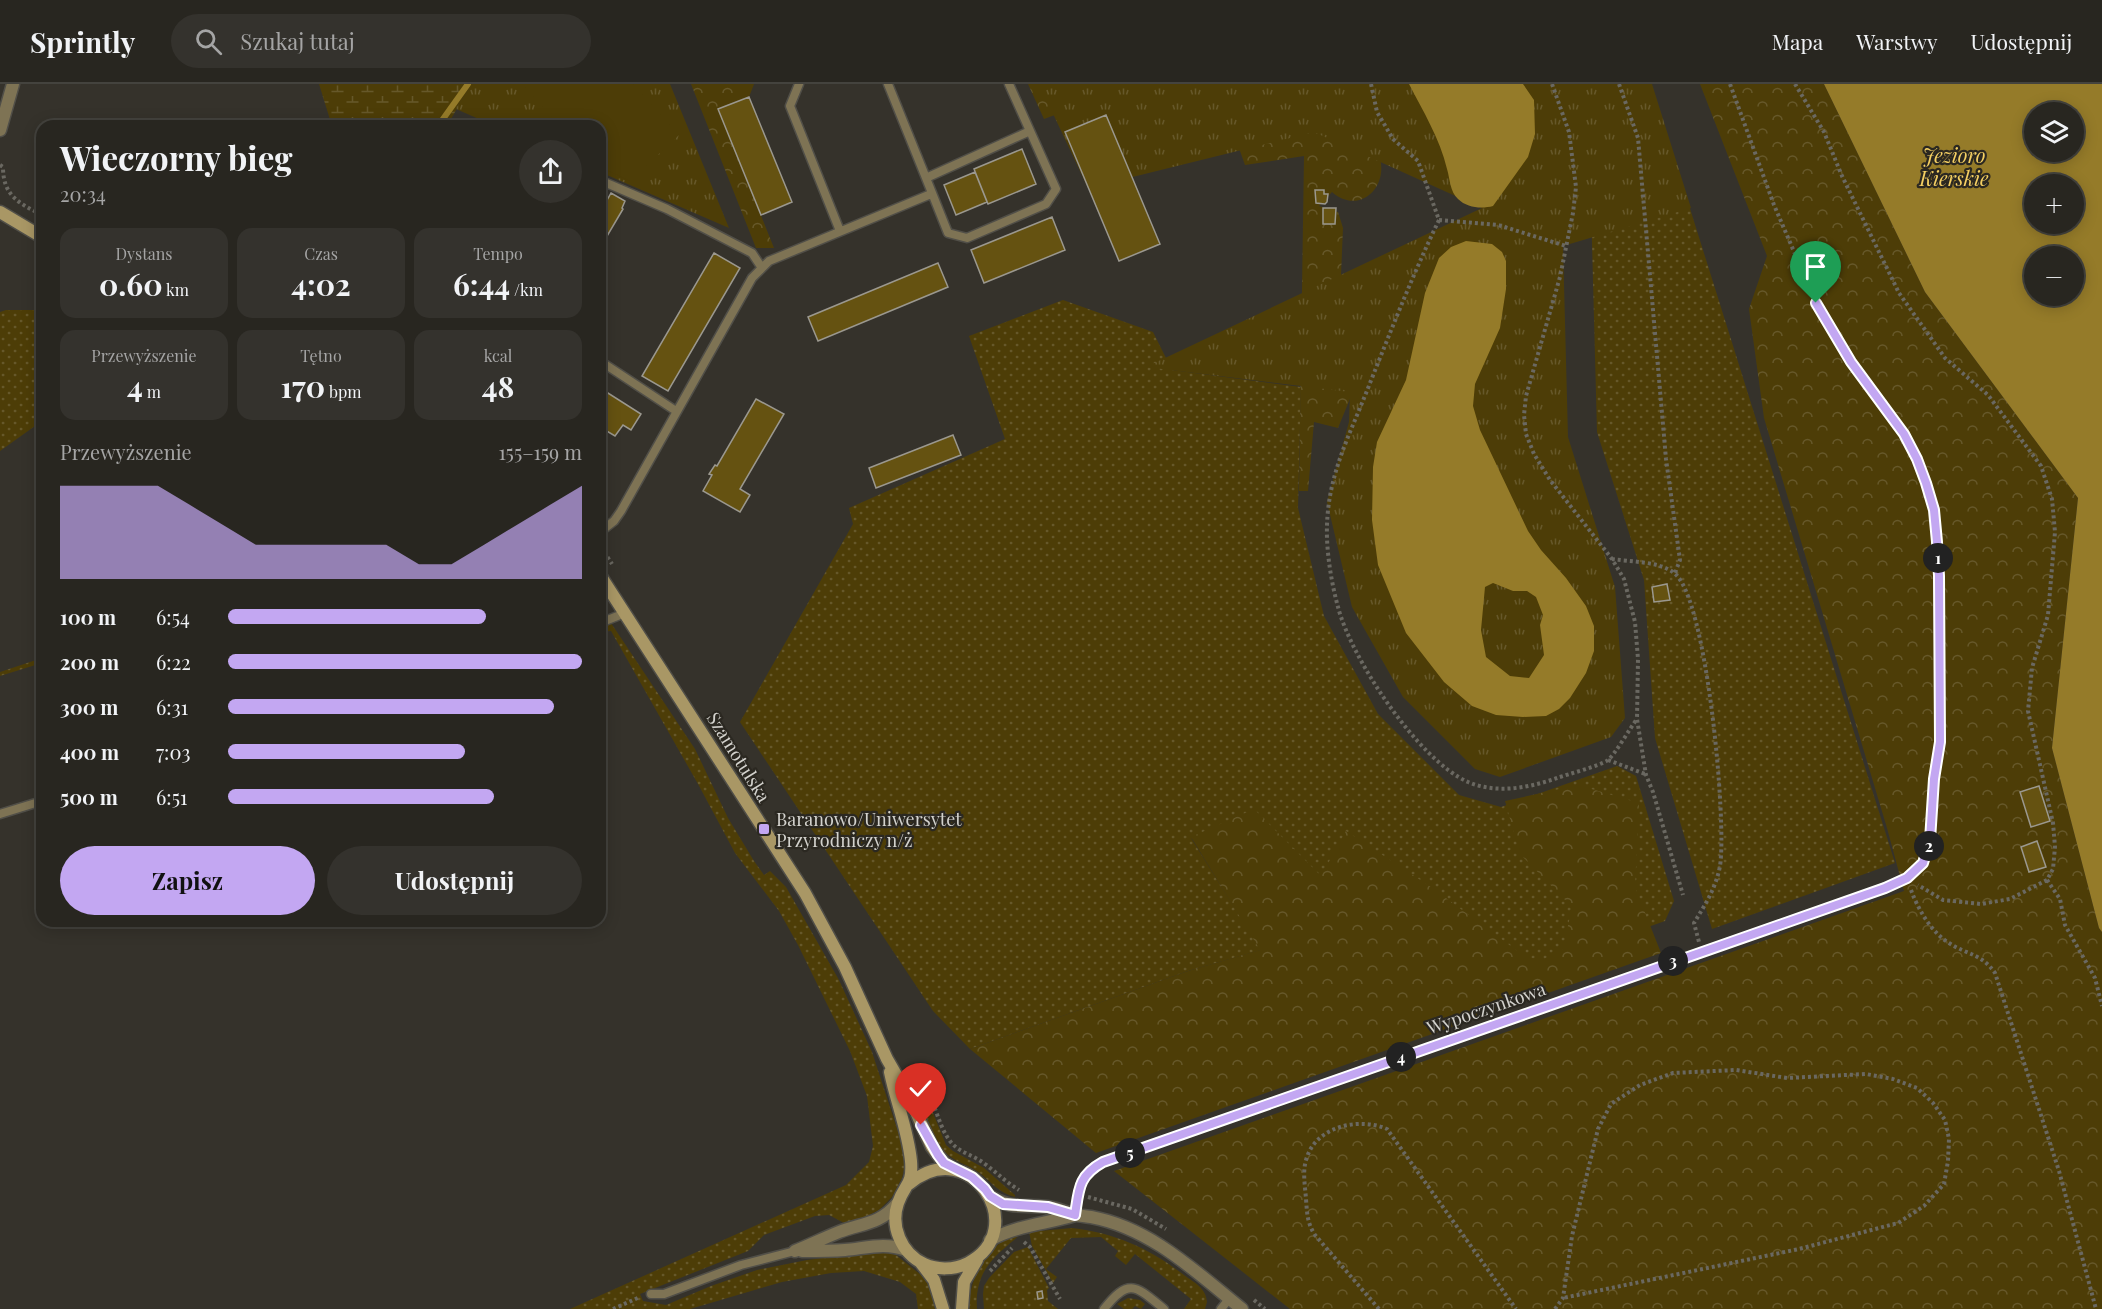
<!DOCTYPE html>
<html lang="pl">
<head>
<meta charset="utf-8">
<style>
  :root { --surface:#282620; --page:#34322d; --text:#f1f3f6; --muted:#a5a5a5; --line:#44433e; --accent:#c3a7f2 }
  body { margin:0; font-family:"Playfair Display",serif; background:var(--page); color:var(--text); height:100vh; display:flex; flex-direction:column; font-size:22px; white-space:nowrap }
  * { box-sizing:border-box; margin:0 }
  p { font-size:20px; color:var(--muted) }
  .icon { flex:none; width:33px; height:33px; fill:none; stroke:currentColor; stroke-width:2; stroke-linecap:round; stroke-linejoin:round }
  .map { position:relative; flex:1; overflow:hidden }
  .details { position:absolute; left:36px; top:36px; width:570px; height:807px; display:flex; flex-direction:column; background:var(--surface); border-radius:18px; box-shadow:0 3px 15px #0003,0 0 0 2px var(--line) }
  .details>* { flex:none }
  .fabs { position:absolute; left:2024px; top:18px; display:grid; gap:12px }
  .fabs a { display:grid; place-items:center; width:60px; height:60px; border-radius:50%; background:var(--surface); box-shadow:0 3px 15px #0003,0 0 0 2px var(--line); font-size:30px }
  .pin { position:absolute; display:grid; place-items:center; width:51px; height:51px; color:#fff; margin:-62px -26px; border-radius:50% 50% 50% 0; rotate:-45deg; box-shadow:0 0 6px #0007 }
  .pin .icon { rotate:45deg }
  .km { position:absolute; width:30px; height:30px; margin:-15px; border-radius:50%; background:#222; color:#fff; font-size:16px; line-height:30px; text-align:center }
  .round { display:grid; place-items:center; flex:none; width:63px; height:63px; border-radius:32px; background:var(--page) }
  .head { display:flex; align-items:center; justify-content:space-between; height:102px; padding:0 24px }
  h1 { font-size:33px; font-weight:700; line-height:45px }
  .metrics { display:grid; grid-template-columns:repeat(3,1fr); gap:9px; height:102px; padding:6px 24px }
  .metrics div { display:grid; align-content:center; border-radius:15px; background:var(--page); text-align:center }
  .metrics b { font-size:30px; font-weight:700 }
  .metrics small { font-size:16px; font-weight:400 }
  .metrics p { font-size:16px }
  .chart { height:168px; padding:12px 24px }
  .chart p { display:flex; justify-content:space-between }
  .chart svg { width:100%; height:108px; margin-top:6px; fill:var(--accent); opacity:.7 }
  .button { display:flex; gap:12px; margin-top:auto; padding:12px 24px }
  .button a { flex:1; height:69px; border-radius:36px; background:var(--accent); color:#111; font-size:24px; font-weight:700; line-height:69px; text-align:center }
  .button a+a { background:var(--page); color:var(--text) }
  ul { padding:0 24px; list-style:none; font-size:20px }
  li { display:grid; grid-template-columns:96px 72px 1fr; align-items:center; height:45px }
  li i { height:15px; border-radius:8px; background:var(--accent) }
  header { display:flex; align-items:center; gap:36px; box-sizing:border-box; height:84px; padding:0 30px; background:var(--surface); border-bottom:2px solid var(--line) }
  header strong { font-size:28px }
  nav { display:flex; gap:33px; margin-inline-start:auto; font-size:21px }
  .search { width:420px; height:54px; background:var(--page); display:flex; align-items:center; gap:15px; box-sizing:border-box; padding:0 21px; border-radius:33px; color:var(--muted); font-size:22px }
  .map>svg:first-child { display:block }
</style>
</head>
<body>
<header>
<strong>Sprintly</strong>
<div class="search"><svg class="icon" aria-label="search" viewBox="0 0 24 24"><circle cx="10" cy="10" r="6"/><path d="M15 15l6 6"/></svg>Szukaj tutaj</div>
<nav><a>Mapa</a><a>Warstwy</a><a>Udostępnij</a></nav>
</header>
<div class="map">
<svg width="2102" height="1225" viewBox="0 0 2102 1225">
  <defs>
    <pattern id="grass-dots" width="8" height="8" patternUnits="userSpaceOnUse" patternTransform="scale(1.5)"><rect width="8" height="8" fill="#4d3d07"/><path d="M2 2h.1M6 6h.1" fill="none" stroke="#66582a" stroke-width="1.8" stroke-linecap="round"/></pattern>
    <pattern id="forest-crowns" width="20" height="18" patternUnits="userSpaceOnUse" patternTransform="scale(1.5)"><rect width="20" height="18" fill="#4d3d07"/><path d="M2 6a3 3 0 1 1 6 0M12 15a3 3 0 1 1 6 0" fill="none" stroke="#66582a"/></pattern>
    <pattern id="wetland-marsh" width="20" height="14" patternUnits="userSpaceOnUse" patternTransform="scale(1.5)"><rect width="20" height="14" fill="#4d3d07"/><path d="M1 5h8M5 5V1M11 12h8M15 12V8" fill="none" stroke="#66582a"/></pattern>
    <pattern id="park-tufts" width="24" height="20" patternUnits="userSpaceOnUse" patternTransform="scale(1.5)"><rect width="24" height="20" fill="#4d3d07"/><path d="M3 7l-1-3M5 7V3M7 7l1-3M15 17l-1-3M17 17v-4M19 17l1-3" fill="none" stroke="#66582a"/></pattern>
  </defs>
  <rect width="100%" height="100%" fill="#35322b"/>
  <path fill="url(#grass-dots)" d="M1651 0 1895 779 1712 845 1655 654 1644 496 1597 348 1590 83Z
    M1063 216 1153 248 1172 286 1301 303 1298 424 1324 532 1378 630 1459 711 1501 723 1617 682 1636 692 1674 817 1665 837 1398 931 1191 754 1261 866 1188 887 970 965 933 927 740 638 853 440 849 424 1005 355 969 252Z
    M6 226H35L42 234V337L0 367V228Z
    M611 539 695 665 728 734 754 777 764 791 770 787 786 803 839 896 872 968 904 1066 905 1081 902 1094 892 1113 879 1126 861 1135 844 1139 829 1131 815 1132 764 1151 748 1167 640 1210 643 1217 666 1221 711 1202 757 1186 807 1176 879 1167 896 1171 921 1191 930 1203 935 1225H918L916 1210 900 1198 864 1187 831 1189 782 1198 690 1225H570L846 1101 869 1078 873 1062 867 1012 850 967 798 861 779 827 735 769 698 700 611 547 600 548V542Z
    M42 574V579L0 592V588Z
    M906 988 927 1014 946 1061 953 1067 984 1084 1015 1111V1113C999 1109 992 1099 981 1090 971 1082 958 1079 948 1071 931 1057 915 1010 906 988Z
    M1072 1144C1115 1149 1149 1164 1184 1191 1195 1199 1206 1204 1207 1218L1205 1225H1184L1191 1215 1135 1170 1126 1181 1115 1172 1118 1167 1101 1153 1071 1154 1046 1185 1057 1193 1053 1199 1032 1162 1029 1148Z
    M1016 1150 1018 1152C1015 1156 1011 1158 1007 1162 985 1180 975 1197 977 1225H969C969 1194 986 1162 1016 1150Z
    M1028 1163 1049 1204 1047 1206 1048 1217 1058 1225H984L983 1210 984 1202 989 1194 1014 1168Z
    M1128 1214 1140 1216 1145 1220 1141 1225 1135 1222 1132 1225H1124L1117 1220Z"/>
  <path fill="url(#forest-crowns)" d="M691 0H754L749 13 719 26 774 164H756Z
    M1028 0H1145L1122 6 1044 35Z
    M1216 0 1380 74C1388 105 1358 131 1332 108L1319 122 1338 128 1343 144 1339 238 1377 249 1338 344 1314 338 1308 407H1299L1304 72 1245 81Z
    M1700 0H1824L1925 208 2078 414 2052 664 2099 844 2102 848V1225H1290L1114 1087 1904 807 1887 744 1764 334 1749 225 1767 172Z
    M1578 701 1639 719 1635 803 1661 869 1096 1069 970 965 1188 887 1260 866 1191 753 1254 725 1321 792 1346 747 1431 803 1527 874 1544 875 1563 865 1572 823 1520 770 1505 717Z"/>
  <path fill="url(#wetland-marsh)" d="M319 0H471L447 42H332Z"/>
  <path fill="url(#park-tufts)" d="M471 0H670L729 144 600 88V42H495L456 25Z
    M1039 0H1652L1691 124 1563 162 1568 353 1615 503 1625 634 1611 653 1500 693 1475 685 1403 613 1352 523 1327 418 1349 338 1350 308 1146 283 1482 124 1314 48 1088 104Z"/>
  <path fill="#4d3d07" d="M529 0H633L679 51 630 97 600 83V42H560L525 3Z"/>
  <path fill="#957b29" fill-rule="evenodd" d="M1409 0H1523L1534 16 1535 50 1528 73 1493 122C1482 125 1467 124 1458 115 1450 108 1450 95 1447 85 1440 55 1423 27 1409 0Z
    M1824 0H2102V848L2099 844 2052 664 2078 414 1925 208ZM2073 28V68H2034V28ZM2073 100V140H2034V100ZM2034 172H2073V212H2034Z
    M1466 157 1492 160 1502 168 1506 177V205L1500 244 1475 300 1473 322 1480 346 1528 447 1541 466 1566 494 1586 522 1594 542V567L1586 589 1570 614 1559 625 1546 632 1523 633 1496 631 1472 622 1444 598 1406 549 1378 481 1372 436 1373 383 1377 358 1406 296 1425 209 1439 174 1451 163ZM1493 499 1513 507H1527L1536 513 1543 531 1540 541 1544 571 1529 594 1510 592 1486 573 1481 546 1485 503Z"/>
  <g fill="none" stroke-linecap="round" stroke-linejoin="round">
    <path stroke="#957b29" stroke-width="6" d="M438 42 468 0"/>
  </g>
  <path fill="#655211" stroke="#9b988f" stroke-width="1.5" d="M749 13 792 118 761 131 718 25Z
    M1106 31 1160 160 1119 177 1065 48Z
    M1022 65 1036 100 988 120 974 85Z
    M975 88 987 118 956 131 944 101Z
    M1315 106H1324V110H1328L1327 118 1325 120 1316 119Z
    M611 109 625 117 622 124 623 125 600 164V129Z
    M1323 124H1336L1335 140H1323Z
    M1052 133 1065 166 984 199 971 166Z
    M714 169 740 184 668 307 642 292Z
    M938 179 948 203 818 257 808 233Z
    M600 304 641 330 631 346 623 341 615 352 600 343Z
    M756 315 784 330 740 405 750 411 740 428 703 407 712 391 709 390 715 381 717 382Z
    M953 351 961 371 876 404 869 384Z
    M1667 500 1670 516 1654 518 1652 503Z
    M2039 702 2050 737 2031 743 2020 708Z
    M2037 757 2046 783 2029 788 2021 763Z
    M1042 1207 1043 1214 1038 1215 1037 1208Z"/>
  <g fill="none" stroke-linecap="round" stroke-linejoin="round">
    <g stroke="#514f48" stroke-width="11">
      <path id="lane" d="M799 0 790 22 840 147
        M888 0 926 94 1030 47
        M926 94 948 149 967 154 1046 120 1056 105 1009 0
        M604 98 667 125 752 169 762 184
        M600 277 676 327
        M600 448 614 437 621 427 752 194 769 177 931 110
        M600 539 625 529
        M0 730 42 717
        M1075 1131C1079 1105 1078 1092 1103 1078L1885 804 1907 794
        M651 1210H664L741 1181 795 1167
        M1104 1225C1129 1193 1136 1202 1164 1225
        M1221 1225 1229 1215"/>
    </g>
    <g stroke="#514f48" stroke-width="15">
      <path id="street" d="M0 46 13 0
        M989 1112C1013 1126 1022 1120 1047 1123 1056 1124 1064 1128 1073 1130 1079 1132 1085 1132 1091 1133 1151 1144 1196 1188 1242 1225
        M990 1156C1017 1141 1046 1140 1075 1131
        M795 1167C810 1161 824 1154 839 1148 862 1139 879 1141 897 1120
        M802 1167C817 1167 831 1167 845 1166 867 1164 885 1158 906 1166"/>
    </g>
    <g stroke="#514f48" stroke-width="15">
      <path id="secondary" d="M0 128 42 153
        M600 491 805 809 845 883 887 975 909 1013 932 1063 944 1079 956 1086
        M890 988C896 1017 908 1047 911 1077 913 1102 905 1099 898 1119 890 1142 901 1169 924 1180 937 1186 954 1186 968 1179 1032 1146 971 1048 909 1100
        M921 1179 934 1196 943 1225
        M962 1225 964 1198 977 1176"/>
    </g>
    <path stroke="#6a6861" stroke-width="4" stroke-dasharray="3 3" stroke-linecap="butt" d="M1371 0 1377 28 1393 55 1418 77 1439 136C1413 190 1392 244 1370 299 1349 354 1325 394 1327 455 1328 477 1332 501 1338 523 1351 574 1418 676 1468 698 1496 710 1529 704 1557 694 1568 690 1600 682 1608 676 1616 669 1630 644 1637 635
      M1552 0 1569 48 1576 103 1573 129 1560 193 1526 312 1524 331 1526 350 1534 370 1550 396 1612 475 1624 495 1635 538 1638 575 1637 635 1646 691 1653 708 1683 811
      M1619 0 1638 54 1666 375 1680 476 1675 489
      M1730 0 1774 121 1816 219 1851 278 1904 350 1926 399 1933 426 1939 492 1940 658 1933 695 1931 756 1922 779 1916 785
      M1795 0 1824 48 1842 92 1899 209 1945 274 1988 311 2041 382 2052 415 2055 448 2048 531 2032 584 2028 627 2053 739 2055 763 2053 785 2047 796 2010 815 1981 820 1943 816 1918 801
      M0 81 3 83C3 112 19 119 42 131
      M1439 136 1498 141 1566 162
      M601 463 612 480
      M1612 475C1631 478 1659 477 1674 489 1707 512 1727 739 1720 782 1716 804 1705 821 1694 839L1699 858
      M1608 676 1645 690
      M2047 796 2060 815 2065 841 2095 894 2102 922
      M1911 806C1918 825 1931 848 1949 859 1967 871 1981 869 1995 889L2059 1087 2096 1225
      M920 998C936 1016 937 1040 950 1057 959 1069 974 1071 985 1080 997 1089 1006 1098 1019 1106
      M1088 1113 1132 1125 1166 1145
      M1024 1158 1030 1163 1060 1215
      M990 1187 1012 1164
      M1254 1216 1265 1225
      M613 1225 640 1213
      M1379 1225 1315 1151C1307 1139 1307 1128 1306 1115 1305 1101 1302 1086 1307 1073 1317 1042 1360 1033 1387 1045L1516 1225
      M1555 1225 1563 1214 1572 1152 1598 1045 1611 1020 1640 1001 1673 989 1736 986 1787 994 1866 990 1893 995 1917 1004 1933 1019 1945 1036 1949 1055 1948 1077 1944 1100 1924 1122 1898 1139 1799 1165 1563 1214"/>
    <use href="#lane" stroke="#7e7354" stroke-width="8"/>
    <use href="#street" stroke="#7e7354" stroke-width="12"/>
    <use href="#secondary" stroke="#a99765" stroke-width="12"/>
  </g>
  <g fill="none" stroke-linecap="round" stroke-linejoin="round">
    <g stroke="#fff" stroke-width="12">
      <path id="route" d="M921 1041 938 1071 944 1079 972 1093 985 1105 990 1112 1003 1120 1048 1123 1075 1131C1079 1105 1078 1092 1103 1078L1885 804 1907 794 1923 779 1930 756 1934 695 1940 658 1939 492 1937 458 1934 426 1926 399 1917 375 1904 350 1851 278 1816 219"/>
    </g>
    <use href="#route" stroke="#c3a7f2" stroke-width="8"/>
  </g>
  <rect fill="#c3a7f2" stroke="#2b2821" stroke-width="2" x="758" y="739" width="12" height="12" rx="3"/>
  <g text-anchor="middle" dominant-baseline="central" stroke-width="4.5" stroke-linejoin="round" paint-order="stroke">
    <g font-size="18" fill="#d3d2cd" stroke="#2b2821">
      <text transform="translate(739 673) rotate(58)">Szamotulska</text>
      <text transform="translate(1486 924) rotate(-19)">Wypoczynkowa</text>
    </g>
    <g font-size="18" fill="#d3d2cd" stroke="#2b2821" text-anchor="start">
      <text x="776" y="735">Baranowo/Uniwersytet<tspan x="776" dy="21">Przyrodniczy n/ż</tspan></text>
    </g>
    <g font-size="20" font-style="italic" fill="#f5d063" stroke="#2b2821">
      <text x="1954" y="70">Jezioro<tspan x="1954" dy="23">Kierskie</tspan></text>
    </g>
  </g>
</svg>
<div class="fabs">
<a><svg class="icon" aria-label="layers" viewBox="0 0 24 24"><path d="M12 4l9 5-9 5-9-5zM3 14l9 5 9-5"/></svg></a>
<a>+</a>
<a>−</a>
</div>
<div class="pin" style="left:1816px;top:219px;background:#1e9e55"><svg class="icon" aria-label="arrive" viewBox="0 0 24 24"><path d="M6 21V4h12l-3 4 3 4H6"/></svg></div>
<div class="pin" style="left:921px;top:1041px;background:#d93025"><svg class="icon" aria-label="check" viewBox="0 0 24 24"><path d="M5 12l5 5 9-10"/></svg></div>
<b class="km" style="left:1938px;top:474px">1</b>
<b class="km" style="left:1929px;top:762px">2</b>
<b class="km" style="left:1673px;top:877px">3</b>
<b class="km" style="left:1401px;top:973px">4</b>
<b class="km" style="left:1130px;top:1069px">5</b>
<section class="details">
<div class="head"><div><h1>Wieczorny bieg</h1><p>20:34</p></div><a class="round"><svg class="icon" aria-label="share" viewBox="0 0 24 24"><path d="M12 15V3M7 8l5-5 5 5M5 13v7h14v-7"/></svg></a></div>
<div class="metrics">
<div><p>Dystans</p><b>0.60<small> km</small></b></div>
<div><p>Czas</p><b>4:02</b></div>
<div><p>Tempo</p><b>6:44<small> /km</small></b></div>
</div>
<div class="metrics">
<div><p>Przewyższenie</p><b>4<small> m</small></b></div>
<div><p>Tętno</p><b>170<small> bpm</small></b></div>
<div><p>kcal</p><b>48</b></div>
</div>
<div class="chart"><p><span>Przewyższenie</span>155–159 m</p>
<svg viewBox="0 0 160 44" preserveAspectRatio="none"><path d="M0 44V6L10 6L20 6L30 6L40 14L50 22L60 30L70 30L80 30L90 30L100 30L110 38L120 38L130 30L140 22L150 14L160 6V44z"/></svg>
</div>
<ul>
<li><b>100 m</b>6:54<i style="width:73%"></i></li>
<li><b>200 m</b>6:22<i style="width:100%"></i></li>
<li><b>300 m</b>6:31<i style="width:92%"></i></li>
<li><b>400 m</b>7:03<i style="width:67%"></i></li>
<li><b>500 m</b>6:51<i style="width:75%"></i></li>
</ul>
<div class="button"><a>Zapisz</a><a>Udostępnij</a></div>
</section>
</div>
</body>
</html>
